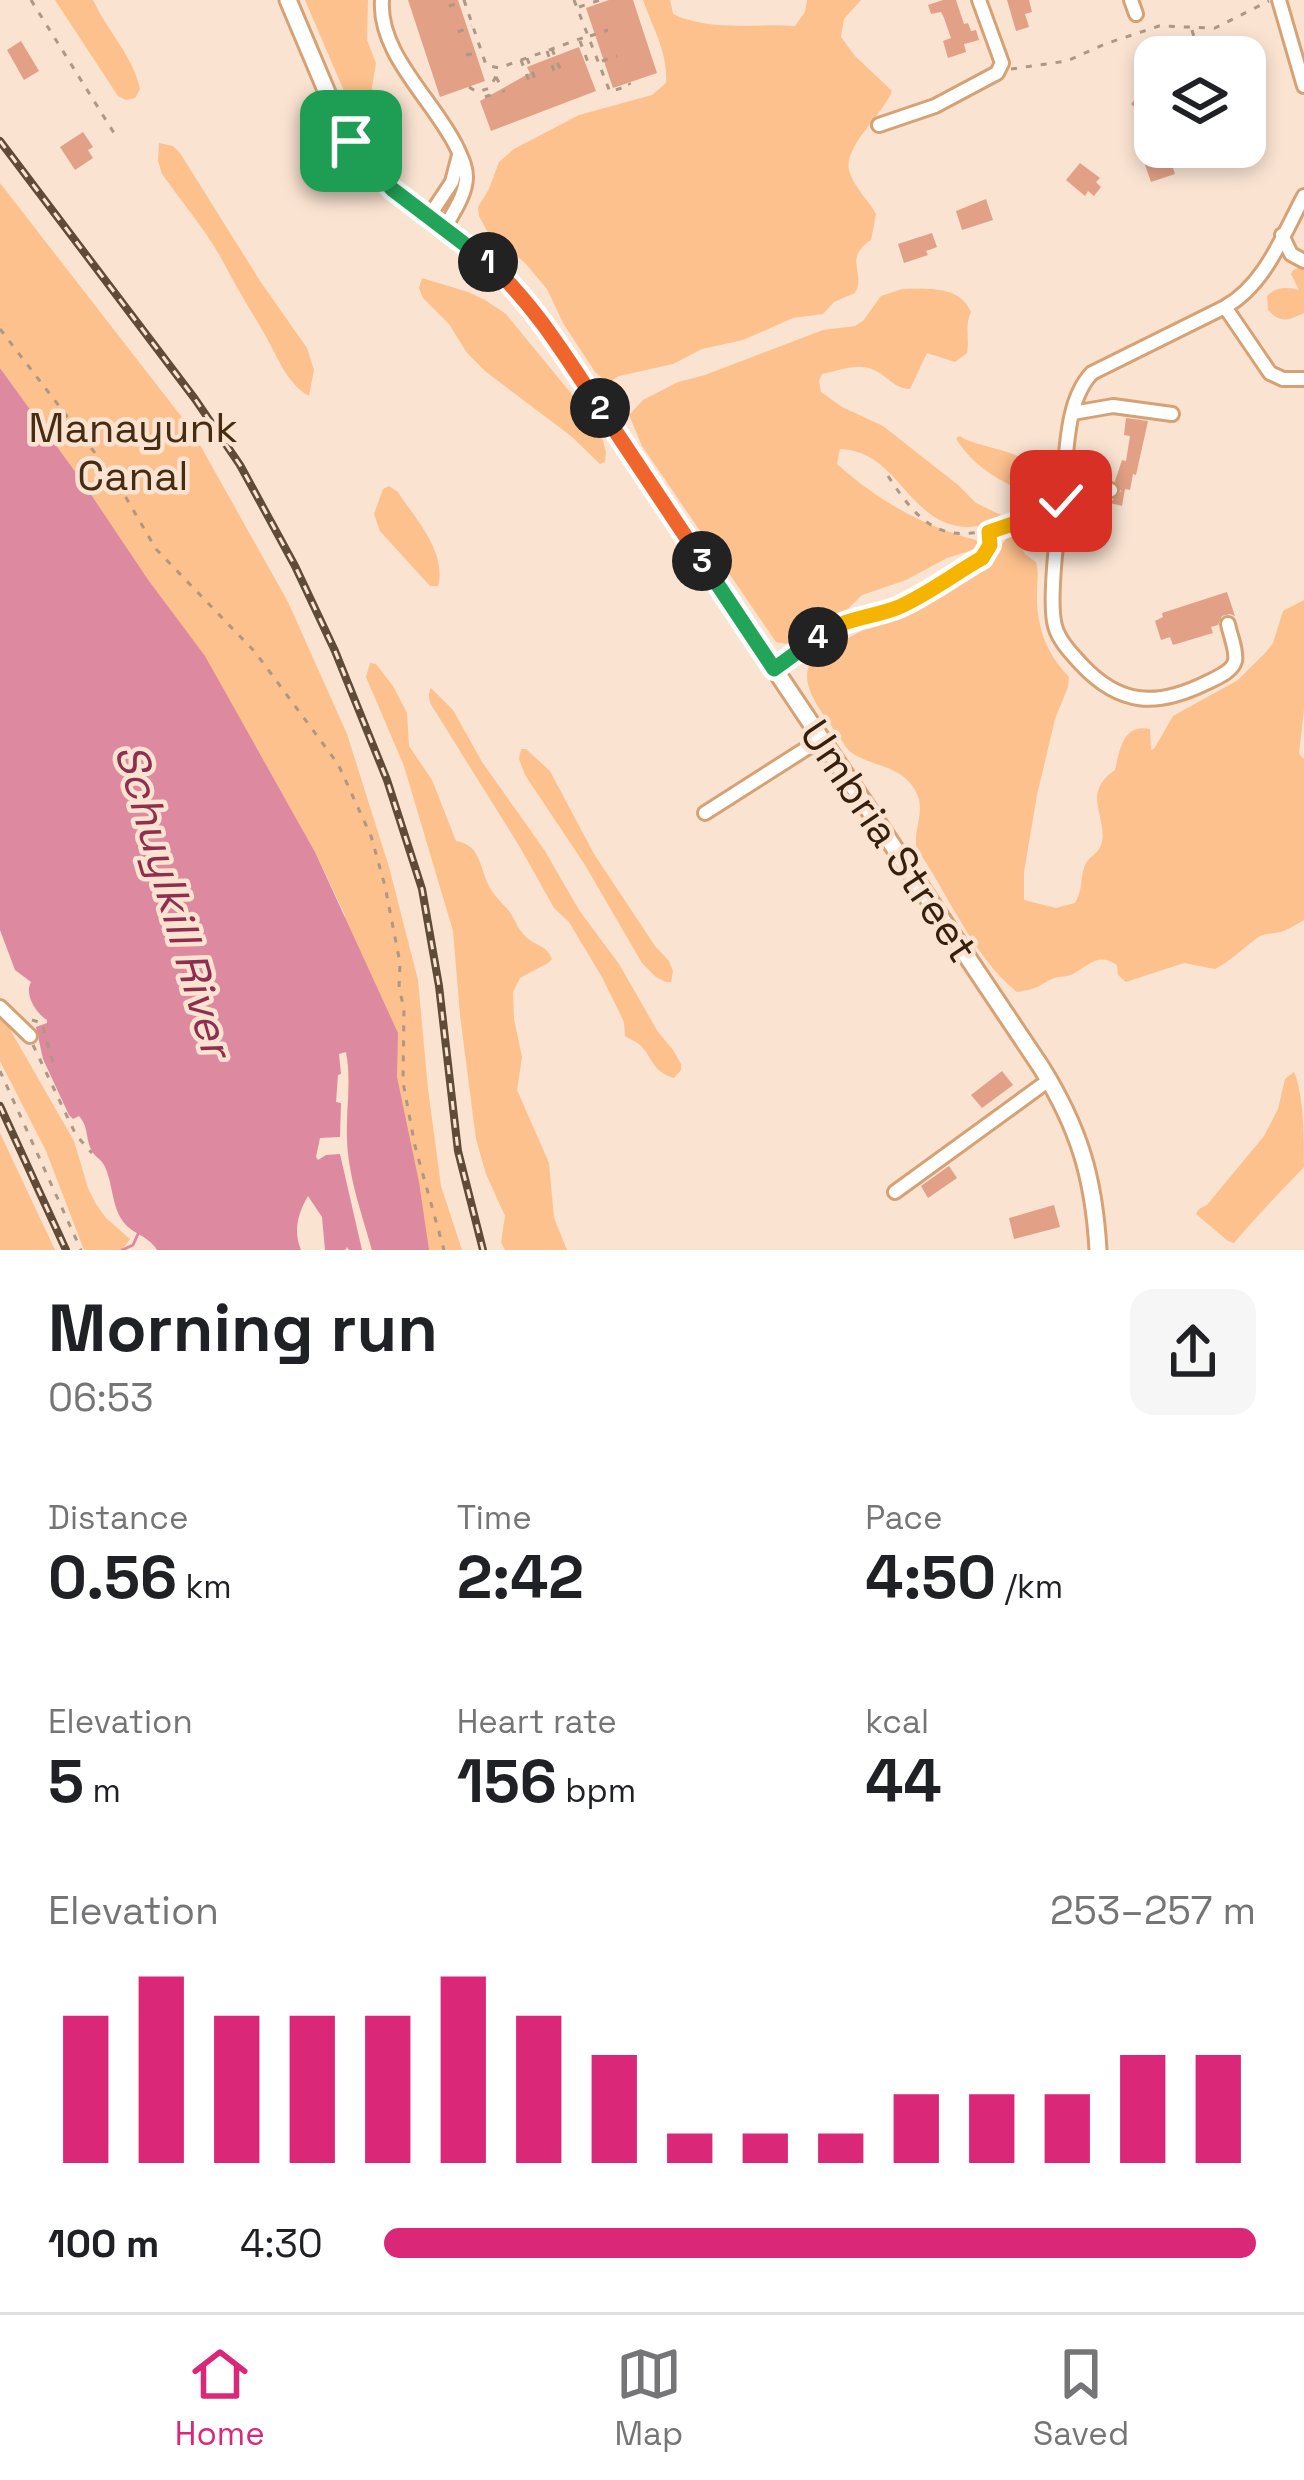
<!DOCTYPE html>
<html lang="en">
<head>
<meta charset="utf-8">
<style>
  :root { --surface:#fff; --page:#f6f6f6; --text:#202124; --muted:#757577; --line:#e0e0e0; --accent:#db2777 }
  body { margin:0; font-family:"Space Grotesk",sans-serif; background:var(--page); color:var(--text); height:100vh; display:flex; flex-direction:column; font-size:45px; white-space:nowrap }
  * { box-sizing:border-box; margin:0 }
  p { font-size:39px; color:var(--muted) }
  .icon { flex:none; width:66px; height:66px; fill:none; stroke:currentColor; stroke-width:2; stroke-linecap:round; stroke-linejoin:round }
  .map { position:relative; height:1250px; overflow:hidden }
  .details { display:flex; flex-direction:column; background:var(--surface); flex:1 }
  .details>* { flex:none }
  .buttons { position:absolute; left:1134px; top:36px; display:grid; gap:24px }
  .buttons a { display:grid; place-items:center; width:132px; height:132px; border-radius:24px; background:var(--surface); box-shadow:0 6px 18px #0003; font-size:60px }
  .pin { position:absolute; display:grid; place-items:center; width:102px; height:102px; color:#fff; margin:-51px; border-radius:24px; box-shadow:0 6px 18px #0006 }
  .km { position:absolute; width:60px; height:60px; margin:-30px; border-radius:50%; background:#222; color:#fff; font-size:33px; line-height:60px; text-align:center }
  .round { display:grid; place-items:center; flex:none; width:126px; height:126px; border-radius:24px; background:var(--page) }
  .summary { display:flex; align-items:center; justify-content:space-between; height:204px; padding:0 48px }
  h1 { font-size:66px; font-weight:700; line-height:90px }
  .stats { display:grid; grid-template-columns:repeat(3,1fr); gap:18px; height:204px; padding:12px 48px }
  .stats div { display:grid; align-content:center }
  .stats b { font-size:60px; font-weight:700 }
  .stats small { font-size:33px; font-weight:400 }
  .stats p { font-size:33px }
  .chart { height:336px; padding:24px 48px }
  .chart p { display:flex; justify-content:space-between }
  .chart svg { width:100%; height:216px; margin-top:12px; stroke:var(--accent); stroke-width:6 }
  ul { padding:0 48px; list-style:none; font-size:39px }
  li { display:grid; grid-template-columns:192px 144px 1fr; align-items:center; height:90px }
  li i { height:30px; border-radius:15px; background:var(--accent) }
  .menu { display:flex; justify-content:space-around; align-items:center; height:168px; border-top:3px solid var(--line); background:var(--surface); font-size:33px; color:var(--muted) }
  .menu a { display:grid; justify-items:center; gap:6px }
  .menu .active { color:var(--accent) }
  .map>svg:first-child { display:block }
</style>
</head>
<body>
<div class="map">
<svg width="1304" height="1250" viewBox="0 0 1304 1250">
  <rect width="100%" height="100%" fill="#fae3d1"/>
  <path fill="#fdc18d" d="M55 0H93C107 30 134 58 140 89L135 98 126 100 118 96Z
    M305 0H368L367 40 376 63 372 87 375 117 379 129 401 162 397 169 382 156 350 105Z
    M643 0H670L673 14C710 32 754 23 795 26L805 12 807 0H861L844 19 841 37 855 56 892 91C883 115 840 149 850 173 855 188 868 200 876 214L871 240C842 259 867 273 855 293L834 302 823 314 793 318 743 340 702 349 673 364 619 376 608 383 595 372 563 323 547 289 525 263 487 231 479 216 478 207 489 189 499 162 514 149 579 115 652 95 666 83C668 52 653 29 643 0Z
    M159 143 173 146 180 153 260 281 307 348 314 370 309 396C286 383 278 357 265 335 252 312 239 292 227 269 210 235 184 205 162 174L158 161Z
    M0 183 191 429 288 602 347 734 389 867 418 980 428 1089 441 1186 462 1250H372C362 1214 348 1176 347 1138 346 1109 351 1081 346 1052L345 915 315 852 205 657 149 581 82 481 0 368Z
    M1298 268 1304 269V313C1289 320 1281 324 1268 310L1267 296C1276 286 1288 287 1299 290L1291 274 1293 270Z
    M422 278 468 292 485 300 506 314 583 408 603 441 606 452 605 462 600 464 571 436 485 371 467 353 449 324 423 298 419 288Z
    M902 289C928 289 959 285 971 312 964 327 970 338 967 353L955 362 927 353 910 389C893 388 889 377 874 370 858 362 839 371 822 374L819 381 821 392 842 407 883 426 958 485 976 503 1003 516 1004 520C989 524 973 529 957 526 906 516 895 450 840 449L837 464C877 500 924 527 976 540L979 545 976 549 947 558 906 580 862 595 840 617 796 640 786 644 776 642 642 446 629 415 643 400 678 382 705 375 823 330 855 326 863 321 881 296Z
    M960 436C978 451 1058 450 1033 493 1004 486 970 464 956 438Z
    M389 486 398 492C416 520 447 552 438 586H430L380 531 374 514 383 489Z
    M1010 534 1015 535 1025 554 1036 562C1039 573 1037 581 1037 592 1036 626 1046 653 1069 677L1068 687 1055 719 1037 795 1024 872V900L1056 908 1075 903C1083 890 1080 878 1085 865 1090 855 1100 853 1102 842 1107 816 1081 793 1115 770 1120 749 1123 724 1150 729L1151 750 1154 749 1173 716 1238 680 1266 652 1273 643 1283 611 1304 600V709L1299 754 1304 759V920C1298 923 1293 927 1286 930 1276 935 1267 931 1257 938 1243 948 1231 961 1215 969L1184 963 1126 982 1118 975 1117 965C1098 952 1089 965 1073 974 1067 977 1061 976 1054 978 1037 986 1038 989 1017 992 974 957 951 900 921 855L919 857C908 829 932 811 911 784 896 765 871 766 852 753 846 749 840 737 835 731 820 710 793 678 816 655L969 574 991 558Z
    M370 663 376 664 393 686 407 713 409 746 432 780 456 841C483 845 479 872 492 891 497 899 506 907 509 911 515 919 517 928 525 936 535 946 546 944 552 959L548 963 520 978 513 992 514 1019 522 1057 517 1090 549 1163 554 1218 567 1250H505L501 1242 505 1216 486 1174 476 1139 460 1015 453 931 404 766 366 677Z
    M431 688 453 710 482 762 545 851 579 910 619 964 658 1032 673 1050 681 1064V1070L674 1078C652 1071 654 1060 641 1046 639 1043 628 1038 625 1036L624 1022 603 979 569 922 554 908 521 849 437 714C431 705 426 698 431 688Z
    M521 749H526L550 771 594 854 655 946 669 961 673 971 671 982H666L656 977 642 963 585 865 525 775 519 759Z
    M0 1012 74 1141 88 1188 96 1204 106 1218 130 1239 122 1250H84L46 1151 0 1061Z
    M1294 1072C1304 1095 1304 1138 1304 1167 1281 1191 1255 1218 1234 1243L1228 1241 1196 1214 1199 1209 1207 1205 1264 1136 1278 1109 1285 1079Z
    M0 1133 55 1250H0Z"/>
  <path fill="#dd8aa0" d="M0 368 82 481 149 581 205 656 315 852 398 1033 397 1077 419 1182 429 1250H372C362 1214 348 1176 347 1138 346 1109 352 1080 346 1052L339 1054 341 1074 338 1075 336 1102 341 1103 340 1137 320 1138 316 1157 318 1160 326 1155 340 1154 362 1250H349L347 1247 345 1250H325L322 1217 308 1196C298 1213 293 1231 301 1250H157C148 1235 131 1234 122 1220 111 1203 113 1182 104 1165 101 1159 94 1156 92 1151 85 1138 89 1127 79 1116L73 1119 69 1115 43 1059 36 1027 47 1023V1020C36 1013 24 995 31 982L15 970 0 930Z"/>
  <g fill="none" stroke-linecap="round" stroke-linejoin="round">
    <path stroke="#dd8aa0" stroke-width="3" d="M122 1250 133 1245 138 1234"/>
  </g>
  <path fill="#e2a086" d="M408 0H458L485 81 440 97Z
    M609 0H633L657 73 613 88 586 8Z
    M943 0H956L964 24 968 23 971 31 976 30 979 40 964 44 966 52 948 58 943 41 951 38 944 18 941 12 931 14 928 5Z
    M1007 0H1029L1032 12 1025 14 1029 27 1016 31Z
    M21 41 39 71 24 80 7 50Z
    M579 47 596 91 491 131 480 101 530 73 527 67Z
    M1143 90 1155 100V125L1131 104Z
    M83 132 93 147 88 150 93 158 75 170 60 147Z
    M1167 150 1175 174 1151 182 1143 159Z
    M1080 163 1100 178 1096 182 1101 187 1094 196 1088 191 1085 196 1066 180Z
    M986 199 993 220 962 230 956 211Z
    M932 233 937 247 926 251 928 255 904 263 898 244Z
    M1126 418 1148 421 1136 475 1133 474 1130 490 1125 489 1122 506 1110 503 1121 491 1115 481 1122 460 1126 461 1130 436 1124 435Z
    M1079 521 1099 523 1096 550 1076 548Z
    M1227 592 1235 616 1230 614 1222 616 1218 625 1211 627 1213 633 1173 645 1170 637 1161 640 1155 621 1163 617 1162 613Z
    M1002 1071 1013 1085 982 1108 971 1095Z
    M949 1166 957 1178 928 1198 921 1186Z
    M1054 1205 1060 1227 1014 1239 1009 1218Z"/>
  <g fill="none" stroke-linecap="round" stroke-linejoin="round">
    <g stroke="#d6a274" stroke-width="18">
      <path id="minor" d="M382 0C378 55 436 102 458 150 462 159 466 167 466 177 466 195 452 214 444 229
        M1131 0 1136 14
        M1279 0 1304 86
        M879 125 935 106 997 73 1002 63 979 0
        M428 218 452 182 459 155
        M1282 235 1291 254 1304 261
        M1225 307 1270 373 1283 379H1304
        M1073 413 1113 406 1172 414
        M1064 478 1111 490
        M1228 624C1230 635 1237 650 1235 661 1232 672 1216 678 1206 683 1157 707 1120 706 1081 664 1071 653 1059 641 1055 626 1048 601 1059 517 1063 488 1067 451 1066 400 1092 373L1225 307C1265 285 1283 235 1304 196
        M705 813 821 739
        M0 1007 30 1036
        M895 1192 1049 1080"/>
    </g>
    <g stroke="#d6a274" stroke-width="21">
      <path id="major" d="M288 0 334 109 368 164 405 200 491 265 539 317 1041 1067C1079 1128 1094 1178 1098 1250"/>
    </g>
    <path stroke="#ad9785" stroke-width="3" stroke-dasharray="6 9" stroke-linecap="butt" d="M31 0 114 133
      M464 0 486 65 499 68 588 36
      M574 0 610 92 630 85 629 83
      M449 6 464 1
      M579 7 600 0
      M1192 30 1194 37 1210 51
      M458 32 472 26
      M590 36 608 30
      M580 41 589 65 586 66
      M552 49 560 69
      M547 51 554 71
      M466 55 480 52
      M527 58 535 79
      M521 60 529 81
      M602 61 617 56
      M1011 69 1067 61 1105 44 1159 26 1215 28 1269 1
      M496 77 504 92
      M469 87 477 92 490 88 499 70
      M485 97 490 95V89
      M0 329 115 479 156 549 255 652 338 764 371 836 385 886 400 963 399 988 404 1008 403 1082 415 1146 444 1250
      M888 476C922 528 944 546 1006 525 1022 520 1035 516 1050 507
      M785 661 831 627 878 615 907 603 984 557 990 545 989 532
      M32 1020 42 1023 53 1063
      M33 1045 76 1135 92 1153
      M0 1071 81 1250"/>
    <use href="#minor" stroke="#fff" stroke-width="12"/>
    <use href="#major" stroke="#fff" stroke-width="15"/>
    <g stroke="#5f4b38" stroke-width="8">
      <path id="rail" d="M0 141 195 399 240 465 295 566 335 651 387 780 422 889 439 986 458 1151 483 1250
        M0 1106 66 1250"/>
    </g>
    <use href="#rail" stroke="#fae3d1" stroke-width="3" stroke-dasharray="9" stroke-linecap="butt"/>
  </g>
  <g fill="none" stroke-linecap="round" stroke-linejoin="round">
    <g stroke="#fff" stroke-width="24">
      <path id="split-1" d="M351 141 392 189 488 262"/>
    </g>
    <g stroke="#fff" stroke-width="24">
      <path id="split-2" d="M488 262C534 304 566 357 600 408"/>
    </g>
    <g stroke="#fff" stroke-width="24">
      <path id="split-3" d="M600 408 702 561"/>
    </g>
    <g stroke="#fff" stroke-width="24">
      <path id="split-4" d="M702 561 774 669 818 637"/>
    </g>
    <g stroke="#fff" stroke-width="24">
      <path id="split-5" d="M818 637C842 618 872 618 899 607 928 594 954 574 982 558"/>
    </g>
    <g stroke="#fff" stroke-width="24">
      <path id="split-6" d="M982 558 990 545 989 532 1033 517 1061 501"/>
    </g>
    <use href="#split-1" stroke="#22a559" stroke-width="15"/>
    <use href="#split-2" stroke="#f0652b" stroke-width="15"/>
    <use href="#split-3" stroke="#f0652b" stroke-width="15"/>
    <use href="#split-4" stroke="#22a559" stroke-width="15"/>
    <use href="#split-5" stroke="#f5b400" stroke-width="15"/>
    <use href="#split-6" stroke="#f5b400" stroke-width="15"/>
  </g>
  <g text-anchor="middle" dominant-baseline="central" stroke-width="9" stroke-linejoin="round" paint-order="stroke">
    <g font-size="42" fill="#462c13" stroke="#fae3d1">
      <text x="133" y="427">Manayunk<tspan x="133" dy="48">Canal</tspan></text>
    </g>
    <g font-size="42" fill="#34200d" stroke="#fae3d1">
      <text transform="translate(889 841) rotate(56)">Umbria Street</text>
    </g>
    <g font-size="45" font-style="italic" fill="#902e50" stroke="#fae3d1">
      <text transform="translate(174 900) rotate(74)">Schuylkill River</text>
    </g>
  </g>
</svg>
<div class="buttons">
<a><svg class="icon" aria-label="layers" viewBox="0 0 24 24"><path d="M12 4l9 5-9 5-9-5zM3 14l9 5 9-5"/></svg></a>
</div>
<div class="pin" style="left:351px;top:141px;background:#1e9e55"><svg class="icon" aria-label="arrive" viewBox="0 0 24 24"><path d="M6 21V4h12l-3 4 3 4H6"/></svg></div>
<div class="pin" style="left:1061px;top:501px;background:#d93025"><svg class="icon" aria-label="check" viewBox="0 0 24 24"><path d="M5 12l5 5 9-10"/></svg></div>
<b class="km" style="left:488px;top:262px">1</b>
<b class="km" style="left:600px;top:408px">2</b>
<b class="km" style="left:702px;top:561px">3</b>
<b class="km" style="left:818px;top:637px">4</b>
</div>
<section class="details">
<div class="summary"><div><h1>Morning run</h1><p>06:53</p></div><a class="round"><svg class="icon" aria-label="share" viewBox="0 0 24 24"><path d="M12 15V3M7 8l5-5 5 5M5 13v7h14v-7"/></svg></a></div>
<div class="stats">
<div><p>Distance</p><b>0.56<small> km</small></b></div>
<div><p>Time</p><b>2:42</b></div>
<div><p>Pace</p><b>4:50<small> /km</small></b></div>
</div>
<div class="stats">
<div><p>Elevation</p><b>5<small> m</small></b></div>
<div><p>Heart rate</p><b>156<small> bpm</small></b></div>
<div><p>kcal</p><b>44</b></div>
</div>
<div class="chart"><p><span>Elevation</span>253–257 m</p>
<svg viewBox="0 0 160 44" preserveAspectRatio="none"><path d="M5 44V14M15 44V6M25 44V14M35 44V14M45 44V14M55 44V6M65 44V14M75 44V22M85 44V38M95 44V38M105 44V38M115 44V30M125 44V30M135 44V30M145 44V22M155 44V22"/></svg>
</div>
<ul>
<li><b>100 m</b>4:30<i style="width:100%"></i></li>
</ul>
</section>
<nav class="menu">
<a class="active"><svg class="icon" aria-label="home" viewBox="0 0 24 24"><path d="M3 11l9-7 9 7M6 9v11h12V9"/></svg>Home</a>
<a><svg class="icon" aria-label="map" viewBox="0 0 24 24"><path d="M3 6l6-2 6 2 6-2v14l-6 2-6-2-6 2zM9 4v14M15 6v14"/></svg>Map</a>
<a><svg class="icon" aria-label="saved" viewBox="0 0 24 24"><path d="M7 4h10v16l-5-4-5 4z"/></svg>Saved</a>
</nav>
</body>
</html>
